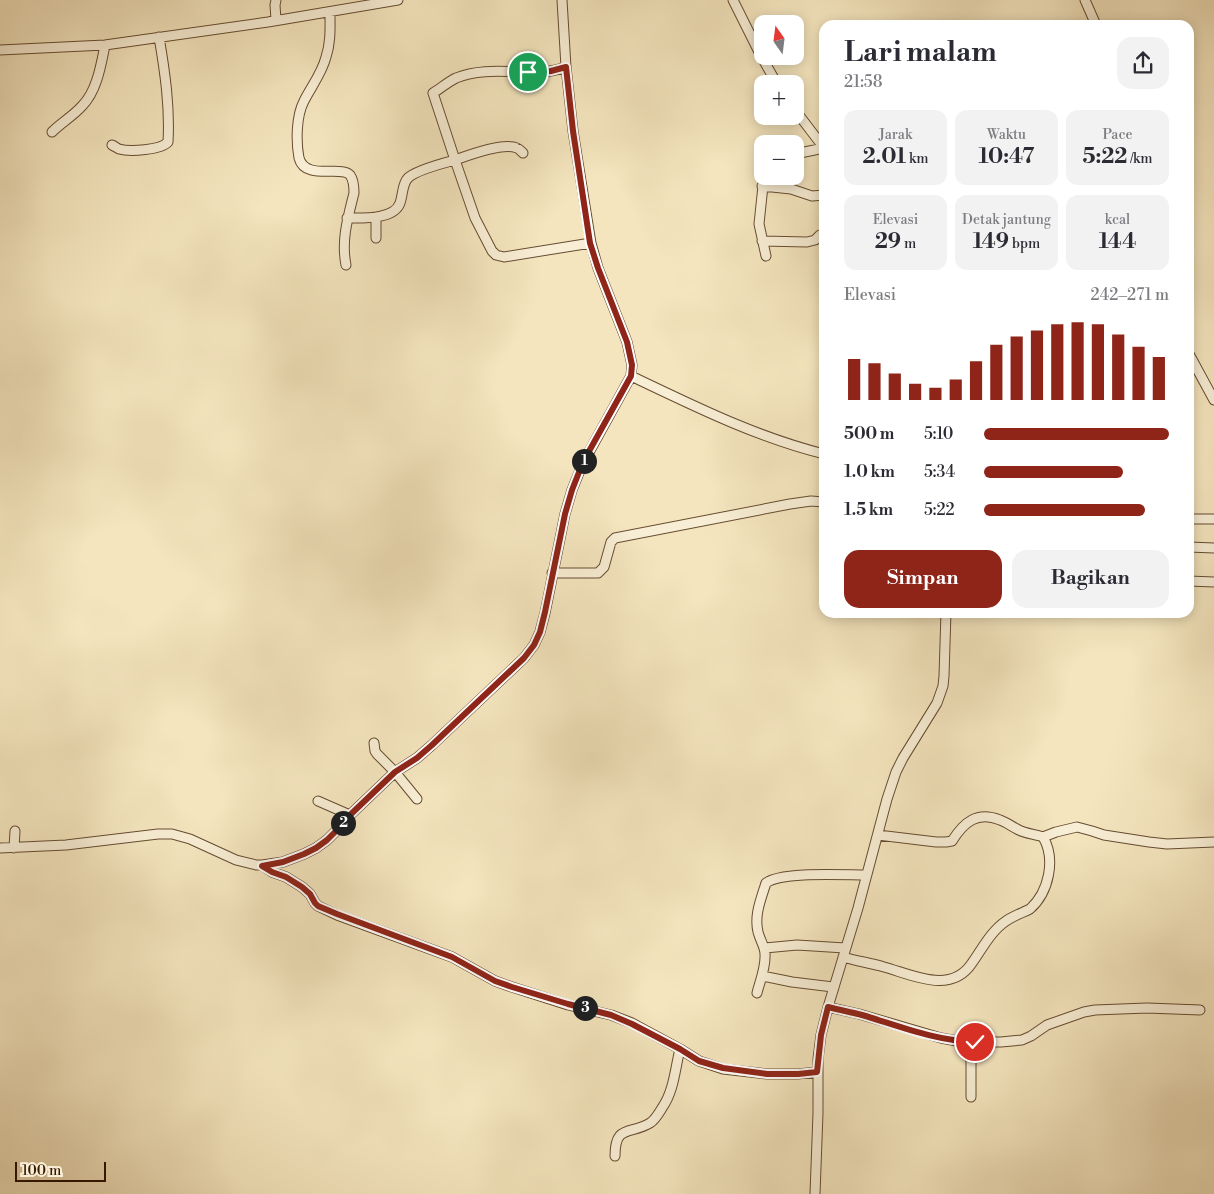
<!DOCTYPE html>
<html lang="id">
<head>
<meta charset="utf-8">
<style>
  :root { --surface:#fff; --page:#f2f2f3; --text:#2b2b33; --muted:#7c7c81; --accent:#8f2418 }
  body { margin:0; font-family:"Libre Bodoni",serif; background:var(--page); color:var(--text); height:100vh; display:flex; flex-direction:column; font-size:19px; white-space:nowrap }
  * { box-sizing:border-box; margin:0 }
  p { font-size:16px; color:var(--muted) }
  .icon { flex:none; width:28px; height:28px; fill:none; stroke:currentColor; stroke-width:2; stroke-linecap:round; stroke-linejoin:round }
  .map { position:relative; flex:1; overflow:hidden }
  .details { position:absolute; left:819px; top:20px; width:375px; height:598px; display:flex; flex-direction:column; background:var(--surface); border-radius:15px; box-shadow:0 2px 12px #0003 }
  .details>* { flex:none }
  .needle { width:32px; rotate:346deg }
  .fabs { position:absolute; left:754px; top:15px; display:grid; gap:10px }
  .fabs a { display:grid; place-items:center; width:50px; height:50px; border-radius:10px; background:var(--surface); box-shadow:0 2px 12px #0003; font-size:25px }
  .scale { position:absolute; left:15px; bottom:12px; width:91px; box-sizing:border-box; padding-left:5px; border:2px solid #361900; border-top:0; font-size:14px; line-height:18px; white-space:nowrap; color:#361900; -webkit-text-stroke:4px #f8eed5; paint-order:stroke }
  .pin { position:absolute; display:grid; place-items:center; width:42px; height:42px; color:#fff; margin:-21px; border:2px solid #fff; border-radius:50%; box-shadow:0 1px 5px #0007 }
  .km { position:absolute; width:25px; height:25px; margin:-12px; border-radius:50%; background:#222; color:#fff; font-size:14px; line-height:25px; text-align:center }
  .round { display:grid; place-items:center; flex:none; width:52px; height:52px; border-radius:15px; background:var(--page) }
  .summary { display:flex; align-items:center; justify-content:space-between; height:85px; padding:0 25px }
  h1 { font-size:28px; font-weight:700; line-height:38px }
  .figures { display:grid; grid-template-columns:repeat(3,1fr); gap:8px; height:85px; padding:5px 25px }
  .figures div { display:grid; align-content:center; border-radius:12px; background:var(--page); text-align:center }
  .figures b { font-size:21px; font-weight:700 }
  .figures small { font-size:14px; font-weight:400 }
  .figures p { font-size:14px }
  .chart { height:140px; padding:10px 25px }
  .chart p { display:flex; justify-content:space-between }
  .chart svg { width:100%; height:90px; margin-top:5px; stroke:var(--accent); stroke-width:6 }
  .primary-button { display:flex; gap:10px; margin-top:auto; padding:10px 25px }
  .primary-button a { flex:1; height:58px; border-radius:15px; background:var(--accent); color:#fff; font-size:20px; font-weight:700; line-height:58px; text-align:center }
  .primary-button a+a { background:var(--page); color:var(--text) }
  ul { padding:0 25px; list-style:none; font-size:16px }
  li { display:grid; grid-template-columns:80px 60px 1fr; align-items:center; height:38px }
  li i { height:12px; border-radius:6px; background:var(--accent) }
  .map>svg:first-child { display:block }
</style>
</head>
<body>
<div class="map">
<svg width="1214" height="1194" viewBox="0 0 1214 1194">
  <rect width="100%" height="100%" fill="#f4e5be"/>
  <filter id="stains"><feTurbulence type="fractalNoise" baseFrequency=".004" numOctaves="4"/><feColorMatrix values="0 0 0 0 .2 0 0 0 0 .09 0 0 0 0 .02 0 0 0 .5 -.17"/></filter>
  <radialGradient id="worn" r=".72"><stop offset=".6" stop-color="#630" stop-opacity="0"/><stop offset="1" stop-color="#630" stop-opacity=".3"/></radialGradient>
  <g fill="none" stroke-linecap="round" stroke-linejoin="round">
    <g stroke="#664c30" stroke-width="11">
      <path id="minor" d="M733 0 760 54 777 84
        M1085 0 1096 25
        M330 12C330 27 331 42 326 57 322 73 311 87 304 101 296 116 296 142 299 158 305 181 342 165 350 175 353 179 354 188 354 193 348 217 341 240 346 265
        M276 20 275 5 276 0
        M0 50 105 45 268 22 398 0
        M795 110 824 148
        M52 132C61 123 73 116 82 106 97 91 101 65 105 45
        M112 145C114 146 117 148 119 149 130 152 161 150 168 142 170 107 165 72 159 37
        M523 153C522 152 518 148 517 148 503 142 469 155 455 160L475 218 492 251 496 255 504 257 591 243
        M795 154 824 148
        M764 176 759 224 766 256
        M762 186 791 189 812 196 824 195
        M347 218C362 218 394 220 400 203 403 195 402 184 408 178 416 170 444 163 455 160L433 93C441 88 448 82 456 78 483 67 511 73 540 72 549 72 557 70 566 67
        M376 238V217
        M762 241 807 242 815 240 820 235
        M1189 354 1214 400
        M631 376C694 406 756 437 824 454
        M1189 519H1214
        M1189 547 1214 548
        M552 573H598L604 567 611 542 615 538 790 504 811 501 824 502
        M1189 581 1214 582
        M374 743 375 751 377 754 395 772 417 799
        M318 801 350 815
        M1043 837 1056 832 1077 827 1092 831 1104 835 1149 842 1167 844 1214 842
        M0 848 66 845 158 834H172L190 839 236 860 256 865H262L283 862 304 854 316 848 327 840 340 827 350 815 395 772 417 758 432 745 524 658 534 645 540 632 545 613 565 514 572 490 583 463 631 376 632 365 627 342 598 268 591 243 573 131 566 67 562 0
        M14 848 15 831
        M262 865 272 872 286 877 302 887 310 894 315 903 318 906 337 915 452 957 495 981 512 987 568 1005 611 1015 632 1023 680 1049 699 1061 723 1069 767 1074H798L817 1072
        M765 948 797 945 845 948
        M843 957C856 961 871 963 884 967 913 975 951 995 972 963 982 949 991 931 1006 921 1013 916 1022 913 1030 909 1049 892 1056 859 1043 837 1035 834 1025 834 1017 829 1011 826 1006 822 1000 820 977 811 964 822 952 841L946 842H936L878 835
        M762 976 792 982 833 987
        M757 993C760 981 766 967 765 954 765 947 760 940 758 932 754 915 761 899 766 883 781 871 845 875 866 875
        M828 1007 859 1014 941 1038 957 1041 975 1042H1001L1022 1040 1031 1036 1047 1025 1084 1012 1095 1010 1147 1008 1200 1010
        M966 1041 971 1061V1097
        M615 1156C615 1124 630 1135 650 1123 655 1120 659 1113 662 1108 674 1091 675 1069 680 1049
        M815 1194 818 1113V1059L821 1035 828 1007 858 908 887 799 896 772 903 758 937 703 943 686 944 676 946 612"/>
    </g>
    <use href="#minor" stroke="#f8eed5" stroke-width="9"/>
  </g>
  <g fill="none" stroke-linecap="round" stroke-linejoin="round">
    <g stroke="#fff" stroke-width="10">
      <path id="route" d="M528 72 551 71 566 67 573 131 590 243 598 268 627 342 632 365 631 376 583 462 572 490 565 514 545 612 540 632 534 645 524 658 432 745 417 758 395 772 350 815 340 827 327 840 316 848 304 854 283 862 262 866 272 872 286 877 302 887 310 894 315 903 318 906 337 914 452 957 495 981 512 987 568 1004 611 1015 632 1024 680 1049 699 1061 723 1068 767 1074H798L817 1072 821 1035 828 1007C839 1010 851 1012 862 1015 899 1026 936 1041 975 1042"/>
    </g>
    <use href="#route" stroke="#8f2418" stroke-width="6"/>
  </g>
  <rect width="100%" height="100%" filter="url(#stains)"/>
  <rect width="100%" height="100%" fill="url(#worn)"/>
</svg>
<div class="fabs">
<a><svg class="needle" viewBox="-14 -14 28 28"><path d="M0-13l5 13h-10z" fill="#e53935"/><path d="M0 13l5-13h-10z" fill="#7c7c81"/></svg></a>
<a>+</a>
<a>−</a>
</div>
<div class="scale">100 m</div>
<div class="pin" style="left:528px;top:72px;background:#1e9e55"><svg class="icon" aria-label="arrive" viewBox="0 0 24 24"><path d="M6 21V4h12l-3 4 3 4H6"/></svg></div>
<div class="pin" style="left:975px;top:1042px;background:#d93025"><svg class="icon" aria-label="check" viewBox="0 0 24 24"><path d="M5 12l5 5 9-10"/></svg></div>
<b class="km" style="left:584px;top:461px">1</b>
<b class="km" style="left:343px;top:823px">2</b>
<b class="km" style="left:585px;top:1008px">3</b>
<section class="details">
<div class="summary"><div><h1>Lari malam</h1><p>21:58</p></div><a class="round"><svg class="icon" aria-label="share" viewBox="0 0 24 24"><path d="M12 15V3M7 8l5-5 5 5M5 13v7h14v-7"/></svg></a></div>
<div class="figures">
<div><p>Jarak</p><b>2.01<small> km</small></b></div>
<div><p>Waktu</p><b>10:47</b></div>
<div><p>Pace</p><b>5:22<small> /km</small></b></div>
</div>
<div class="figures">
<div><p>Elevasi</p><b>29<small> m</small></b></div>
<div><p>Detak jantung</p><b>149<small> bpm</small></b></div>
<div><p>kcal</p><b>144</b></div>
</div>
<div class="chart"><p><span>Elevasi</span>242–271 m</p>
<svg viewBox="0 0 160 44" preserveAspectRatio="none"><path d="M5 44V24M15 44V26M25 44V31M35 44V36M45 44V38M55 44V34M65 44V25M75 44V17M85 44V13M95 44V10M105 44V7M115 44V6M125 44V7M135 44V12M145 44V18M155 44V23"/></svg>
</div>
<ul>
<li><b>500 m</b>5:10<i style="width:100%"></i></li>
<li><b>1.0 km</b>5:34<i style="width:75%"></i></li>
<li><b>1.5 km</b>5:22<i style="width:87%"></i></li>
</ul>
<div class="primary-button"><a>Simpan</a><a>Bagikan</a></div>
</section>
</div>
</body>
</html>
